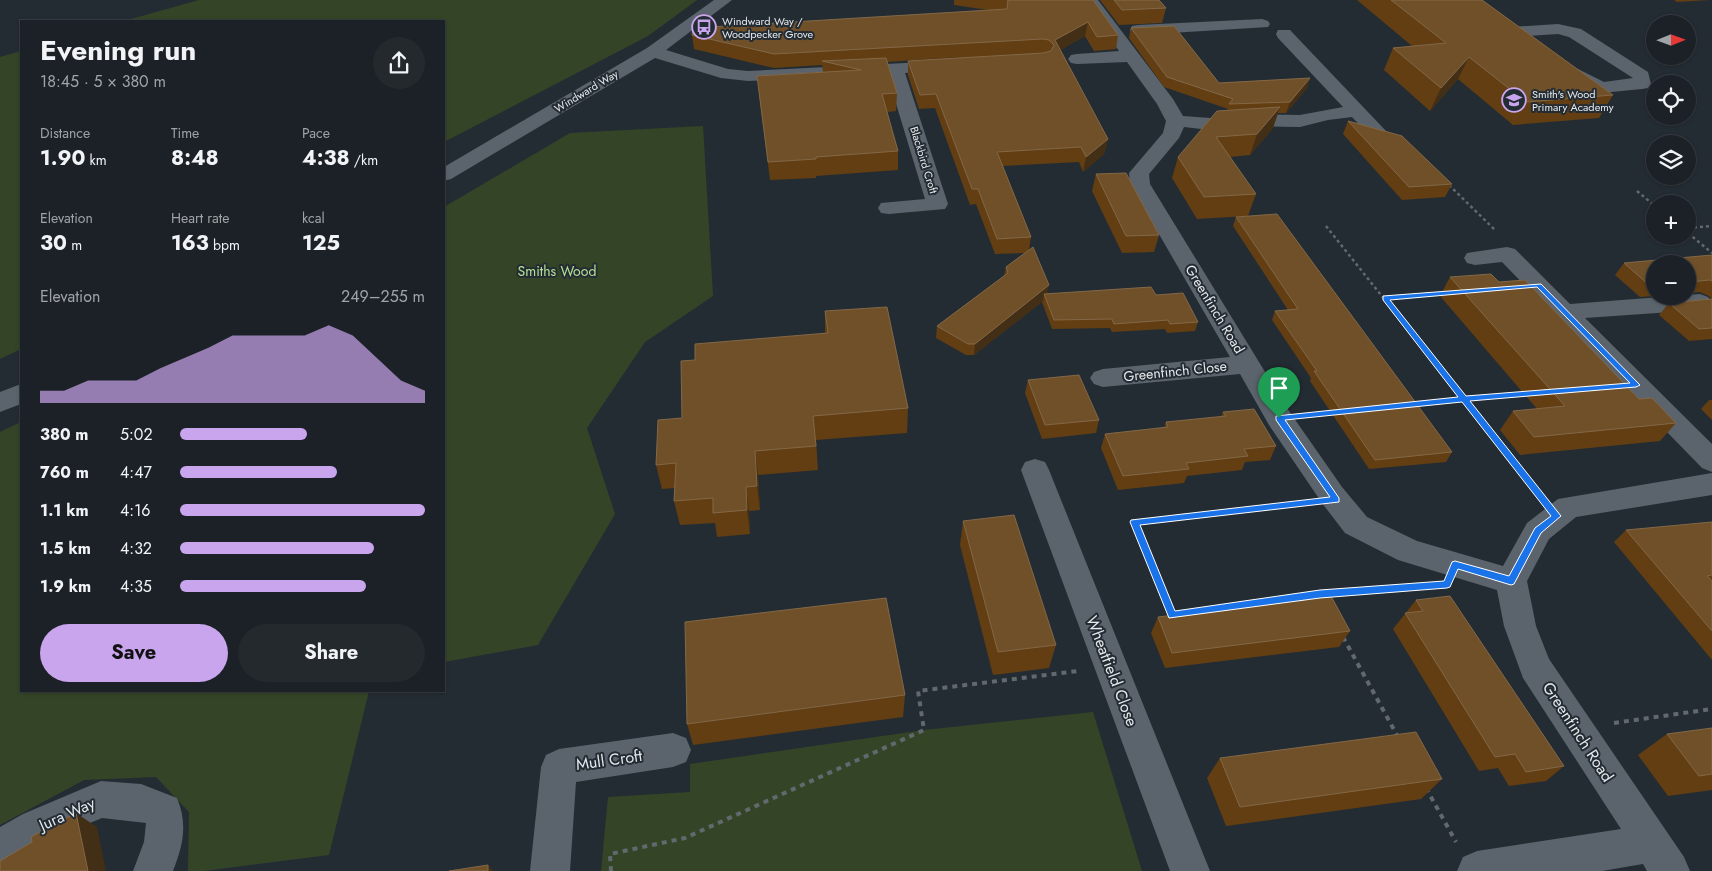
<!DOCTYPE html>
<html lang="en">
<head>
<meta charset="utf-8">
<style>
  :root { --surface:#1b2126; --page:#24292e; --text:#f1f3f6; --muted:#a0a3a7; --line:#393e43; --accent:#c9a5ee }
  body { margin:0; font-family:Jost,sans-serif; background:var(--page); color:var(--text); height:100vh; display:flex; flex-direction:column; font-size:19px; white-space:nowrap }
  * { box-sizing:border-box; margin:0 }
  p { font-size:16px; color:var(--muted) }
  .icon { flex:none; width:28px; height:28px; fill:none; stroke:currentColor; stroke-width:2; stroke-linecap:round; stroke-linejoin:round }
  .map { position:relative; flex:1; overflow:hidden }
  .side { position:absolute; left:20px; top:20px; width:425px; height:672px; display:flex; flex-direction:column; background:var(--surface); border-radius:0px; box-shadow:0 1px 4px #0004,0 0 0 1px var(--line) }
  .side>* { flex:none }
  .needle { width:32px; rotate:89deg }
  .buttons { position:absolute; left:1646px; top:15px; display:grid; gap:10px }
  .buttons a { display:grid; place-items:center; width:50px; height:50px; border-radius:50%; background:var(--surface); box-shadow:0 1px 4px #0004,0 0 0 1px var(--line); font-size:25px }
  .pin { position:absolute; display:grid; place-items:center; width:42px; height:42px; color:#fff; margin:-51px -21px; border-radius:50% 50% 50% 0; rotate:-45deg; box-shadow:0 0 5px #0007 }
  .pin .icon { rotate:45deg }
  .round { display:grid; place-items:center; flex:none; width:52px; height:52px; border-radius:26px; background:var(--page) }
  .headline { display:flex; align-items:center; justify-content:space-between; height:85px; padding:0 20px }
  h1 { font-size:28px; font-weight:700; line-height:38px }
  .stats { display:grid; grid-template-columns:repeat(3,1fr); gap:8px; height:85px; padding:5px 20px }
  .stats div { display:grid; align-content:center }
  .stats b { font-size:21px; font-weight:700 }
  .stats small { font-size:14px; font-weight:400 }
  .stats p { font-size:14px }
  .chart { height:140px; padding:10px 20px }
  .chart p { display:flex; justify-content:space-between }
  .chart svg { width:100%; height:90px; margin-top:5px; fill:var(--accent); opacity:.7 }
  .primary-button { display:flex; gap:10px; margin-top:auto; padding:10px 20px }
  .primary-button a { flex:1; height:58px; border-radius:30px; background:var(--accent); color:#111; font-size:20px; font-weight:700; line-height:58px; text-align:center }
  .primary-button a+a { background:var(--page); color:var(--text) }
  ul { padding:0 20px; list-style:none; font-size:16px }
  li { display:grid; grid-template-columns:80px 60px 1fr; align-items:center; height:38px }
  li i { height:12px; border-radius:6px; background:var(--accent) }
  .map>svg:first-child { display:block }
</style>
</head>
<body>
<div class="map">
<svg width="1712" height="871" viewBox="0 0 1712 871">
  <rect width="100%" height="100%" fill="#242c33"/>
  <path fill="#344527" d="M199 0H697L648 36 444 142V21H124Z
    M21 51V349L0 359V57Z
    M703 126 713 296 645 342 587 428 615 514 538 645 444 662V207L570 133Z
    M21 422V691H369L329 855 204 871H188L189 812 156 777 84 780 0 825V432Z
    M1093 712 1142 871H601L608 797 690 792V764L924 730Z"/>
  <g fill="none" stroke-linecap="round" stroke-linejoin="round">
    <path stroke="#61696f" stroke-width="2.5" stroke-dasharray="3 3" stroke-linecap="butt" d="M1449 185 1496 231
      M1637 191 1655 206
      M1326 226 1416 339
      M1688 228 1712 226
      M1688 233 1712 253
      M1385 298 1444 293"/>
    <path stroke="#61696f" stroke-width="3" stroke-dasharray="4 4" stroke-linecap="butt" d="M1415 338 1538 493
      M1413 404 1529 394
      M1313 414 1335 412
      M1156 575 1134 522 1302 504"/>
    <path stroke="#61696f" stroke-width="4" stroke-dasharray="5 5" stroke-linecap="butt" d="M1155 574 1172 615 1320 594 1323 601
      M1320 594 1421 586
      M1343 637 1398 737
      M1614 723 1712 709
      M1426 788 1456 842
      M611 871 610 854 685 838 924 730 918 691 1078 671"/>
    <path fill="#5b646c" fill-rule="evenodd" d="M714 0H732L666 50 728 69 748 71 945 61 951 62 954 66 951 70 945 71 905 73 948 204 945 209 889 214 881 213 878 208 881 203 925 199 887 74 748 81 721 78 655 58 451 179 444 181V167L647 48Z
      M1082 0H1098L1173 99 1183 116 1210 118 1251 114 1300 115 1343 107 1278 38 1276 34 1278 30H1290L1386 131 1383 135H1369L1352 117 1328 120 1300 127 1251 126 1210 130 1184 127 1179 138 1149 174 1150 184 1289 411 1342 487 1367 517 1417 541 1503 566 1527 523 1558 499 1712 473V495L1576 517 1549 539 1527 581 1536 626 1549 659 1684 857 1690 871H1647L1643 864 1602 871H1457L1463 857 1477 851 1621 829 1523 678 1504 626 1497 590 1398 560 1345 533 1322 503 1269 425 1240 374 1103 387 1094 384 1090 378 1094 372 1103 369 1230 357 1130 184 1129 173 1163 133 1166 121 1157 104 1127 62 1077 64 1071 63 1068 59 1071 55 1077 54 1119 51Z
      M1262 19 1268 21 1270 24 1268 27 1138 35 1132 34 1130 30 1132 26 1138 25Z
      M1558 24 1581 29 1648 72 1651 84 1648 88 1642 89 1601 93 1562 75 1559 71 1562 67H1574L1604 82 1633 78 1569 37 1558 34 1511 37 1505 36 1503 32 1505 28 1511 27Z
      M1507 247 1515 249 1570 304 1700 294 1708 297 1712 302 1708 307 1700 310 1585 318 1712 444V472L1702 468 1502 262 1475 265 1467 263 1464 258 1467 253Z
      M21 384V404L0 412V392Z
      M1035 459 1045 462 1049 470 1210 871H1170L1021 470 1025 462Z
      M673 733 686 738 691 750 686 762 673 767 576 782 570 871H530L541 767 546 755 559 749Z
      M101 781 141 784 177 798C188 824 183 846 173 871H133L144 842 146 823 102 818 49 840 0 867V827L23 814Z"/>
  </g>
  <path fill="#623e12" d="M954 0H1093L1118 35 1116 49 1094 51 1085 36 1060 50 1108 139 1104 154 1083 172 1079 162 1003 166 1031 237 1029 250 1048 293 1156 295 1198 322 1195 331 1167 333 1165 329 1112 332 1110 328 1052 329 1042 302 1043 301 974 355H966L936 338 937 326 1004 276 1006 267 1025 253 995 254 976 204 970 205 935 108 919 109 908 75V61L961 57 887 62 897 93 896 111 887 112 898 151V170L816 176V178L770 180 759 94 757 76 823 72 822 65 774 68 694 49 692 35 988 10 954 5Z
    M1100 0H1159L1166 8 1162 23 1119 25Z
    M1357 0H1482L1613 95 1599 118 1513 125 1458 79 1430 111 1384 70 1393 48 1412 46Z
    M1674 0H1710L1677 2Z
    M1131 28 1219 83 1310 78 1307 88 1286 113H1278L1273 128 1250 155 1230 157 1256 194 1248 216 1197 219 1172 178 1178 157 1227 110 1228 109 1164 87 1129 38Z
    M1348 121 1452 184 1445 197 1402 200 1343 134Z
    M1096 174 1159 235 1154 252 1122 253 1092 191Z
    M1236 217 1452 452 1446 462 1369 469 1310 381 1311 378 1272 320 1275 311 1288 310 1233 226Z
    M1712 255V339L1689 341 1659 315 1669 303 1712 299 1709 296 1700 292 1688 293V264H1655V296L1640 297 1615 275 1624 263Z
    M1450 277 1499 282 1639 399 1676 423 1660 441 1520 455 1500 430 1513 411 1537 409 1440 296Z
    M825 311 908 408 907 433 816 440 818 470 758 475 760 510 749 511 750 534 717 537 715 523 680 525 674 501 675 488 662 489 656 465 682 418 695 360 825 333Z
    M1028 380 1099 420 1096 433 1042 439 1025 393Z
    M1709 400H1712V420L1701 409Z
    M1223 412 1276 446 1270 460 1245 462 1242 470 1187 476 1184 483 1118 490 1101 448 1105 434 1164 428 1166 422 1221 417Z
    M963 521 1056 645 1049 668 993 675 960 545Z
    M1712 522V660L1614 542 1626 530Z
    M1416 600 1564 766 1546 781 1509 786 1498 768 1479 771 1393 629Z
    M1158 617 1350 631 1339 647 1165 668 1151 633Z
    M905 695 903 717 693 745 687 724Z
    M1712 728V790L1668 796 1638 755 1667 734Z
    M1220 758 1442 779 1421 799 1226 826 1207 778Z"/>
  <path fill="#432f15" d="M1088 22 1085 36 1053 54 1055 40Z
    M1469 57 1458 79 1430 111 1441 88Z
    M1310 78 1307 88 1286 113 1290 102Z
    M1280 107 1273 128 1250 155 1257 134Z
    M1108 139 1104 154 1083 172 1086 157Z
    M1049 285 1047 297 1044 294 1043 301 974 355 975 344Z
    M755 451 758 475 760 510 757 486Z
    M746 487 749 511 750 534 747 510Z
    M76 813 97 827 106 871H88Z
    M488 865 493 871H488Z"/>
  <path fill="#705029" stroke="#826848" d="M1007 0H1093L1118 35 1097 37 1088 22 1055 40 1108 139 1086 157 1081 147 997 152 1031 237 997 239 978 189H972L936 94 920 95 908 61 1043 53 1051 51 1054 45 1049 40 1043 39 774 54 692 35 693 28 1007 9 1008 0Z
    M1114 0H1159L1166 8 1122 10Z
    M1391 0H1482L1613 95 1526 102 1469 57 1441 88 1393 48 1446 43Z
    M1174 26 1219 83 1310 78 1290 102 1229 104 1233 99 1167 77 1131 28Z
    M886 58 897 93 882 94 898 151 816 157V159L768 162 757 76 861 70 822 61Z
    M1280 107 1257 134 1216 137 1256 194 1204 197 1178 157 1217 111Z
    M1348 121 1402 136 1452 184 1409 187Z
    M1126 173 1159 235 1126 236 1096 174Z
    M1277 214 1452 452 1375 460 1314 371H1317L1275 311 1298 309 1236 217Z
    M1033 247 1049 285 975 344H968L937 326 1008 273 1006 267Z
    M1712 255V281L1710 280 1688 282V264H1655V284L1649 285 1624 263Z
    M1491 274 1499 282 1525 280 1639 399 1652 398 1676 423 1534 437 1513 411 1565 406 1450 277Z
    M1151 287 1156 295 1183 293 1198 322 1170 324 1168 320 1114 324 1112 319 1054 320 1044 294Z
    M1712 299V328L1699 329 1669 303Z
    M887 307 908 408 813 416 816 446 755 451 757 486 746 487 747 510 713 513V498L674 501 676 463 656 465 658 420 682 418 681 361 695 360V344L828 333 825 311Z
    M1079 375 1099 420 1045 425 1028 380Z
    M1254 409 1276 446 1244 449 1248 456 1186 463 1189 469 1123 476 1105 434 1168 427 1166 422 1226 416 1223 412Z
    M1014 515 1056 645 998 652 963 521Z
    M1712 522V575L1707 576 1712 581V631L1626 530Z
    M1331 596 1350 631 1172 653 1158 617Z
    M1450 596 1564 766 1526 772 1515 754 1495 757 1405 613 1423 611 1416 600Z
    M886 598 905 695 687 724 685 622Z
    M1712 728V774L1699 776 1667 734Z
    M1416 732 1442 779 1240 807 1220 758Z
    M76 813 88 871H0V861L32 842 31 837Z
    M488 865V871H449Z"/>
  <path fill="#1a73e8" stroke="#fff" fill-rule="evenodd" d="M1541 284 1640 385 1636 387 1470 401 1561 516 1541 533 1514 584 1511 585 1458 569 1450 587 1447 588 1320 598 1169 618 1130 522 1131 520 1330 497 1276 420V416L1458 397 1383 300V296ZM1537 287 1630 383 1466 396 1390 300ZM1462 402 1551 516 1535 528 1509 576 1455 561 1452 562 1444 581 1320 590 1175 611 1140 525 1339 502V498L1285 420Z"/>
  <defs>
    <g id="bus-ring" transform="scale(1.25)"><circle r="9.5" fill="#242c33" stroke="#c9a5ee" stroke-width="1.5"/><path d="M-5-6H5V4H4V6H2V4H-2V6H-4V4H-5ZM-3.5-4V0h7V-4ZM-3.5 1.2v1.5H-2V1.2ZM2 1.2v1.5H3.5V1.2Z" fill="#c9a5ee"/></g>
    <g id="school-ring" transform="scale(1.25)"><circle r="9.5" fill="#242c33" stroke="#c9a5ee" stroke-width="1.5"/><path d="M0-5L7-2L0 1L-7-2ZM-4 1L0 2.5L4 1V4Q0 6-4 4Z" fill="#c9a5ee"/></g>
  </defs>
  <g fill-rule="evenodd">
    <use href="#bus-ring" x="704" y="27"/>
    <use href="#school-ring" x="1514" y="100"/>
  </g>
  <g text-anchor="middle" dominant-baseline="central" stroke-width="4" stroke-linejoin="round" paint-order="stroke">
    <g font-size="11" fill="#e4e9ed" stroke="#242c33" text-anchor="start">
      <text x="722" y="21">Windward Way /<tspan x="722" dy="13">Woodpecker Grove</tspan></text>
      <text x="1532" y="94">Smith's Wood<tspan x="1532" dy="13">Primary Academy</tspan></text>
    </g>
    <g font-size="11" fill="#e4e9ed" stroke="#242c33">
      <text transform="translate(586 91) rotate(-31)">Windward Way</text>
      <text transform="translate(924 160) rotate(73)">Blackbird Croft</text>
    </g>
    <g font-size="14" fill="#b5e095" stroke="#242c33">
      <text x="557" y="271">Smiths Wood</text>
    </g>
    <g font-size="14" fill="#e4e9ed" stroke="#242c33">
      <text transform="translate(1215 309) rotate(59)">Greenfinch Road</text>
      <text transform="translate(1175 371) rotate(-6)">Greenfinch Close</text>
    </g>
    <g font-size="16" fill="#e4e9ed" stroke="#242c33">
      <text transform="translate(1112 671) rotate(69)">Wheatfield Close</text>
      <text transform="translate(1578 732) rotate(57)">Greenfinch Road</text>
      <text transform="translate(609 760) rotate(-8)">Mull Croft</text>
      <text transform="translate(67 814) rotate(-24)">Jura Way</text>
    </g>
  </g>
</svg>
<div class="buttons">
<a><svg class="needle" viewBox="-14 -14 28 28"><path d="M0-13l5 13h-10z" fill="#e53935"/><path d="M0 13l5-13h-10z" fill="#a0a3a7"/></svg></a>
<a><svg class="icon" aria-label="locate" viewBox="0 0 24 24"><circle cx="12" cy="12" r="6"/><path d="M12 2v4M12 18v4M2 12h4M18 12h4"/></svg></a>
<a><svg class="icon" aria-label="layers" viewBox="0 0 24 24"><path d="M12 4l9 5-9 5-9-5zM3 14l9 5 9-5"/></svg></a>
<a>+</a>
<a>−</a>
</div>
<div class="pin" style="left:1279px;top:418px;background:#1e9e55"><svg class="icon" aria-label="arrive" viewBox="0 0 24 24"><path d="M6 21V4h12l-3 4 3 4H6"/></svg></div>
<section class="side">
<div class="headline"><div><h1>Evening run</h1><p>18:45 · 5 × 380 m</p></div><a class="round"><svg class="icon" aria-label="share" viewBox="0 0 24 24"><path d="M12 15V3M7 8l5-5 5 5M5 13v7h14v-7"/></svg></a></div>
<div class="stats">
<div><p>Distance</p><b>1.90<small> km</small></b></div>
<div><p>Time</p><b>8:48</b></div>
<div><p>Pace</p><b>4:38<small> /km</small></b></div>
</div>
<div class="stats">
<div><p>Elevation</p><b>30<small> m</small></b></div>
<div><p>Heart rate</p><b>163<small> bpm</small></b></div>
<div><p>kcal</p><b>125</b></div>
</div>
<div class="chart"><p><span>Elevation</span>249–255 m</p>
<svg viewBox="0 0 160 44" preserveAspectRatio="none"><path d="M0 44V38L10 38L20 33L30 33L40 33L50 27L60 22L70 17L80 11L90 11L100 11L110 11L120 6L130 11L140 22L150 33L160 38V44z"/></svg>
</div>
<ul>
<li><b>380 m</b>5:02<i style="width:52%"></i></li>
<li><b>760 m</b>4:47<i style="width:64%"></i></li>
<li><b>1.1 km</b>4:16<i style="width:100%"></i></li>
<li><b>1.5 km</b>4:32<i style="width:79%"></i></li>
<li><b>1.9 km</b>4:35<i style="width:76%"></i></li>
</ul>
<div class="primary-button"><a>Save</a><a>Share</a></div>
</section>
</div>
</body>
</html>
